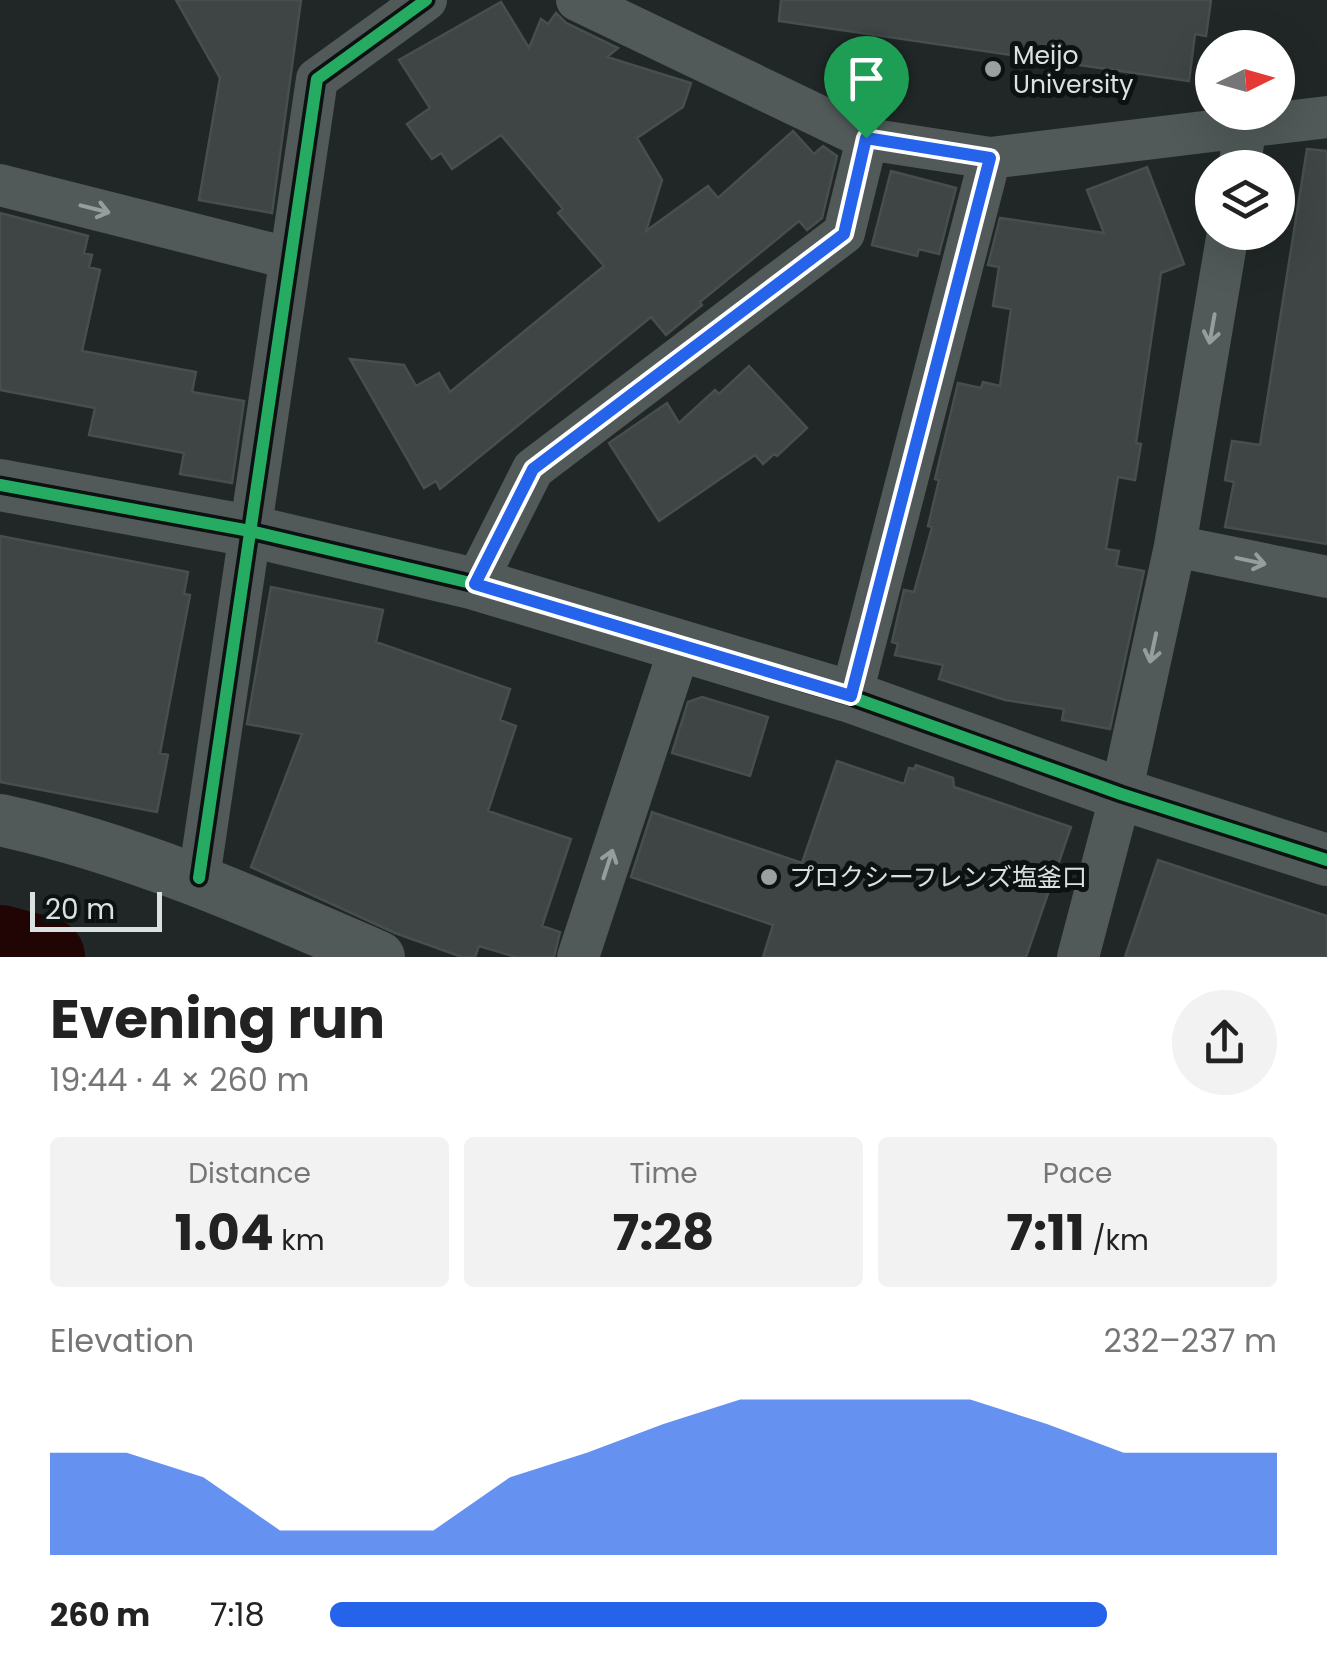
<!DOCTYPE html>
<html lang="en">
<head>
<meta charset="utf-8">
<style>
  :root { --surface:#fff; --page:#f2f2f2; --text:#222; --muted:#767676; --accent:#2563eb }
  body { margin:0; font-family:Poppins,"Noto Sans JP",sans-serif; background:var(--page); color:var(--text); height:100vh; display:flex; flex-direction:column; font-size:38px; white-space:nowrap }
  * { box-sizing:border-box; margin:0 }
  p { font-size:32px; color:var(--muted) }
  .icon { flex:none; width:55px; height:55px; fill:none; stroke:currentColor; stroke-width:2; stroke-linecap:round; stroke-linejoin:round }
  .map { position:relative; height:957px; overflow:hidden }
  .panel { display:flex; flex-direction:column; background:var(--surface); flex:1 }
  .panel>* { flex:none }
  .needle { width:65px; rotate:85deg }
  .controls { position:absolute; left:1195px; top:30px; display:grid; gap:20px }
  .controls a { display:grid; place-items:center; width:100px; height:100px; border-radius:50%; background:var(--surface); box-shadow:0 10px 40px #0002; font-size:50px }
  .scale { position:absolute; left:30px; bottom:25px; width:132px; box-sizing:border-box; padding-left:10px; border:5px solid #dae1e1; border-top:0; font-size:28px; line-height:35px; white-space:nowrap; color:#dae1e1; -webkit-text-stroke:8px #0c1111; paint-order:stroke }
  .pin { position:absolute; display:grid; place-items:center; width:85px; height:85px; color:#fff; margin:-102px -42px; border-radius:50% 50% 50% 0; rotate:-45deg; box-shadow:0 0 10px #0007 }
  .pin .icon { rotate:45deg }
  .round { display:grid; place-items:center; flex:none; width:105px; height:105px; border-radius:52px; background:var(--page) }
  .head { display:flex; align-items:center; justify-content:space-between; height:170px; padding:0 50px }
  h1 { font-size:55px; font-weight:700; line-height:75px }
  .metrics { display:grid; grid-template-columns:repeat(3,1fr); gap:15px; height:170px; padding:10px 50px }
  .metrics div { display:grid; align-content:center; border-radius:10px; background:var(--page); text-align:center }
  .metrics b { font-size:50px; font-weight:700 }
  .metrics small { font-size:28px; font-weight:400 }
  .metrics p { font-size:28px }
  .chart { height:280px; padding:20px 50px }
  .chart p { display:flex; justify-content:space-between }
  .chart svg { width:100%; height:180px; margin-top:10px; fill:var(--accent); opacity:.7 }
  ul { padding:0 50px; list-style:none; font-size:32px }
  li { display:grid; grid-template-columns:160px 120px 1fr; align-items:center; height:75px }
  li i { height:25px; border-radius:12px; background:var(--accent) }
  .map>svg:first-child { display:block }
</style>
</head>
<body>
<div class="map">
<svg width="1327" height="957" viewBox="0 0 1327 957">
  <rect width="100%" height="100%" fill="#212727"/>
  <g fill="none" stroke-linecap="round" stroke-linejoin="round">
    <path stroke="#210504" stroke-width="80" d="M0 945 45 957"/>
  </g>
  <path fill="#3f4444" stroke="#484d4d" stroke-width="2.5" d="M176 0H301L272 213 199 200 220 78Z
    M781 0H1211L1206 36 1195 34 1189 81 779 21Z
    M501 2 529 48 541 19 548 24 556 13 566 23 618 48 607 57 691 83 683 107 637 138 662 180 646 231 708 186 718 198 793 131 814 154 823 146 837 156 822 218 807 230 799 221 700 302 702 305 666 335 651 317 440 489 436 481 424 488 350 359 404 365 416 386 439 373 450 392 604 266 558 213 563 209 501 135 452 169 441 153 432 159 407 124 430 108 399 60Z
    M1307 149 1327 151V544L1225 527 1234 482 1225 480 1232 441 1260 445Z
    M1147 167 1184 264 1161 273 1136 443 1141 444 1135 480 1118 477 1106 549 1119 551 1116 566 1144 571 1110 729 1062 720 1064 709 1005 700 939 679 943 665 895 655 898 644 892 642 904 590 914 592 932 527 928 526 939 480 935 479 958 383 981 388 983 382 1000 386 1011 309 993 306 999 267 988 265 1000 218 1104 233 1087 190Z
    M891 171 956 188 939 254 919 249 917 256 872 245Z
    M0 213 88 236 84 253 92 255 89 267 100 270 82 351 196 372 192 392 244 401 232 483 180 474 184 453 89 435 95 408 0 390Z
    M749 366 807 428 777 456 774 454 763 464 755 455 659 521 609 443 667 403 679 423 715 390 719 394Z
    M0 536 188 572 184 594 190 595 160 753 168 755 157 812 0 782Z
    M271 587 383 610 376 642 510 689 500 720 516 726 488 811 571 839 542 926 560 932 554 957H516L479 946 475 957H462L395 933 251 867 302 734 247 724Z
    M702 697 768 717 750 776 672 753 688 702Z
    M837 761 904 784 909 768 914 769 916 765 953 778 954 787 1071 827 1026 957H763L773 925 631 877 652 812 802 863Z
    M1158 860 1327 916V957H1125Z"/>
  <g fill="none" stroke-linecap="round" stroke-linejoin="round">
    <path stroke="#515959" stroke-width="42" d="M577 0 867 139 990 158 1327 117
      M1239 168 1246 126
      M0 185 288 258
      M1175 546 1327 577
      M475 584 533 469 844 233 867 139
      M851 697 990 158
      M199 878 317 79 426 0
      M578 957 680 647
      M1078 957 1121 794 1175 546 1228 232"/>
    <path stroke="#515959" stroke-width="52" d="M0 485 250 531 475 584 851 697 1121 794 1327 860
      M0 820C133 849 255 903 379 957"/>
    <g stroke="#0c1111" stroke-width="19">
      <path id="cycleway" d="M0 485 250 531 475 584 851 697 1121 794 1327 860
        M199 878 317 79 426 0"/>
    </g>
    <use href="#cycleway" stroke="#26ab63" stroke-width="12"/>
  </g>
  <defs><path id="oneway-shaft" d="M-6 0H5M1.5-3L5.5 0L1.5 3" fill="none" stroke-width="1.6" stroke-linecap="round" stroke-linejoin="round" transform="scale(2.5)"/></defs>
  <g stroke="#969d9d">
    <use href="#oneway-shaft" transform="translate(95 209) rotate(14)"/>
    <use href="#oneway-shaft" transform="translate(1212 329) rotate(100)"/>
    <use href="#oneway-shaft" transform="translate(1251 561) rotate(12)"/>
    <use href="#oneway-shaft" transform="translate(1153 648) rotate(102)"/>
    <use href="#oneway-shaft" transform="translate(608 864) rotate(-72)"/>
  </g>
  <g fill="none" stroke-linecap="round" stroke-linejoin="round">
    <g stroke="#fff" stroke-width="20">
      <path id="route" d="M866 138 990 158 851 696 475 584 533 469 844 234Z"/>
    </g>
    <use href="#route" stroke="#2563eb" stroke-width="12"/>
  </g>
  <g fill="#99a0a0" stroke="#0c1111" stroke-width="4">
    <circle cx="993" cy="69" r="10"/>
    <circle cx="769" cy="877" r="10"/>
  </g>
  <g text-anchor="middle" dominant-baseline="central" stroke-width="10" stroke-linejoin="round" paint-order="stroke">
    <g font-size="25" fill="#dae1e1" stroke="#0c1111" text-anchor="start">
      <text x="1013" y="55">Meijo<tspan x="1013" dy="29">University</tspan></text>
      <text x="789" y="877">プロクシーフレンズ塩釜口</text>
    </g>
  </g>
</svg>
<div class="controls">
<a><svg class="needle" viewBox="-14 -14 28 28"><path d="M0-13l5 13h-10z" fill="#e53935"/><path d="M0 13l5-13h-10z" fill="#767676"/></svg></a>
<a><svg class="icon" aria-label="layers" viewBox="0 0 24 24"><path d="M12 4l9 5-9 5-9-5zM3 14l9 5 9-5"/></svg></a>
</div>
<div class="scale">20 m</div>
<div class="pin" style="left:866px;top:138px;background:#1e9e55"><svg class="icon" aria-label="arrive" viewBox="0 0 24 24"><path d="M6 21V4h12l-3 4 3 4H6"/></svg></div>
</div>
<section class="panel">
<div class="head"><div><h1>Evening run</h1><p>19:44 · 4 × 260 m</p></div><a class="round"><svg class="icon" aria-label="share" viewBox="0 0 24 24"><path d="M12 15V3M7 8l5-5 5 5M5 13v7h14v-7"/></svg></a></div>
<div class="metrics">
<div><p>Distance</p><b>1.04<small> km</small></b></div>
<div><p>Time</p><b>7:28</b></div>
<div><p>Pace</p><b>7:11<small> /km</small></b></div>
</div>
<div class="chart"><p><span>Elevation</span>232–237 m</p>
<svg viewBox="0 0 160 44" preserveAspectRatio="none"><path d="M0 44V19L10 19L20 25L30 38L40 38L50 38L60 25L70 19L80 12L90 6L100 6L110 6L120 6L130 12L140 19L150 19L160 19V44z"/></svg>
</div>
<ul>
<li><b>260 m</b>7:18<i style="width:82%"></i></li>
</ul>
</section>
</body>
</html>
